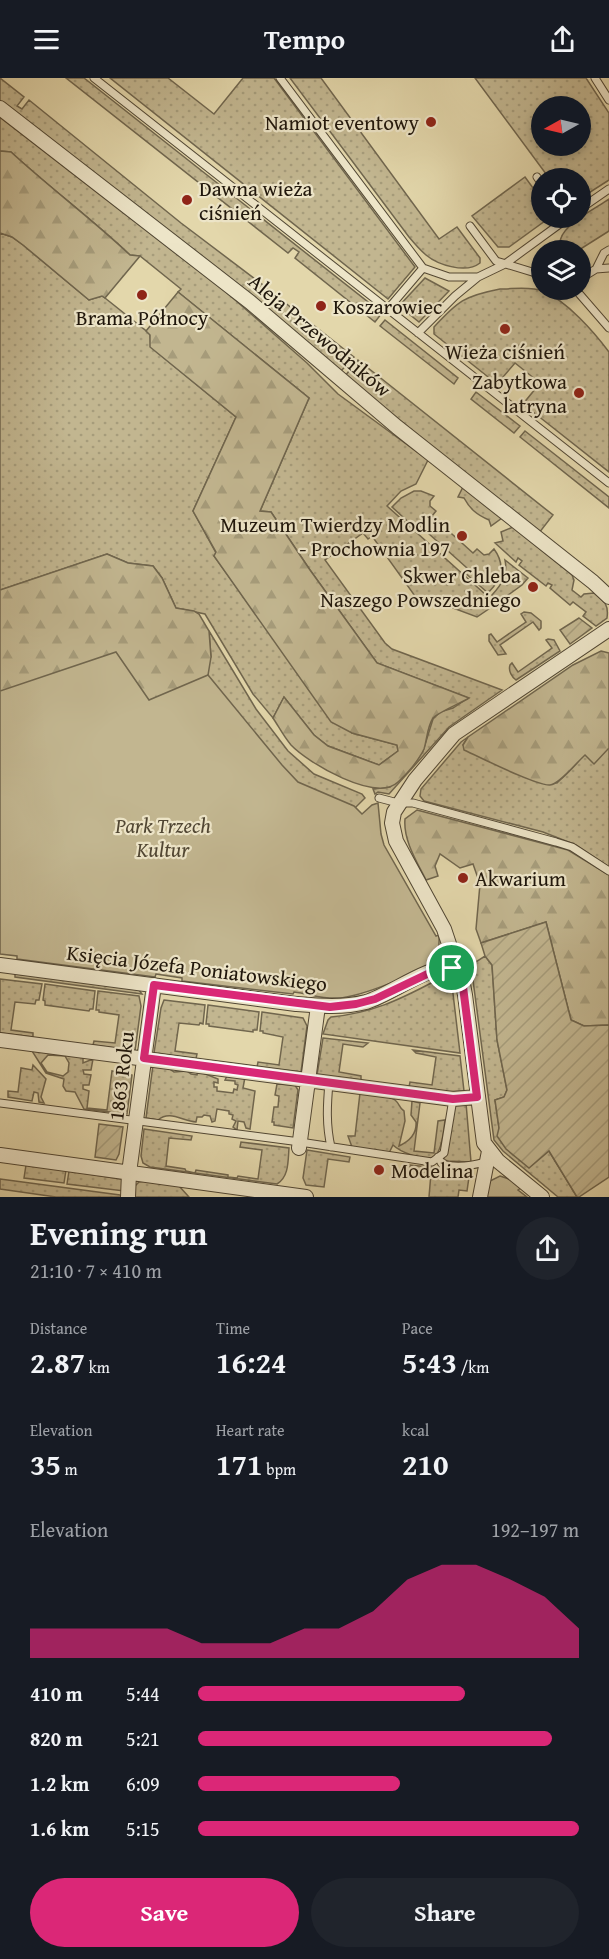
<!DOCTYPE html>
<html lang="en">
<head>
<meta charset="utf-8">
<style>
  :root { --surface:#171b24; --page:#20242c; --text:#f1f3f6; --muted:#9ea1a6; --accent:#db2777 }
  body { margin:0; font-family:"Gentium Book Plus",serif; background:var(--page); color:var(--text); height:100vh; display:flex; flex-direction:column; font-size:22px; white-space:nowrap }
  * { box-sizing:border-box; margin:0 }
  p { font-size:20px; color:var(--muted) }
  .icon { flex:none; width:33px; height:33px; fill:none; stroke:currentColor; stroke-width:2; stroke-linecap:round; stroke-linejoin:round }
  .map { position:relative; height:1119px; overflow:hidden }
  .details { display:flex; flex-direction:column; background:var(--surface); flex:1 }
  .details>* { flex:none }
  .needle { width:39px; rotate:262deg }
  .controls { position:absolute; left:531px; top:18px; display:grid; gap:12px }
  .controls a { display:grid; place-items:center; width:60px; height:60px; border-radius:50%; background:var(--surface); box-shadow:0 3px 9px #0003; font-size:30px }
  .pin { position:absolute; display:grid; place-items:center; width:51px; height:51px; color:#fff; margin:-26px; border:3px solid #fff; border-radius:50%; box-shadow:0 2px 6px #0007 }
  .round { display:grid; place-items:center; flex:none; width:63px; height:63px; border-radius:32px; background:var(--page) }
  .head { display:flex; align-items:center; justify-content:space-between; height:102px; padding:0 30px }
  h1 { font-size:33px; font-weight:700; line-height:45px }
  .stats { display:grid; grid-template-columns:repeat(3,1fr); gap:9px; height:102px; padding:6px 30px }
  .stats div { display:grid; align-content:center }
  .stats b { font-size:30px; font-weight:700 }
  .stats small { font-size:16px; font-weight:400 }
  .stats p { font-size:16px }
  .chart { height:168px; padding:12px 30px }
  .chart p { display:flex; justify-content:space-between }
  .chart svg { width:100%; height:108px; margin-top:6px; fill:var(--accent); opacity:.7 }
  .primary-button { display:flex; gap:12px; margin-top:auto; padding:12px 30px }
  .primary-button a { flex:1; height:69px; border-radius:36px; background:var(--accent); color:#fff; font-size:24px; font-weight:700; line-height:69px; text-align:center }
  .primary-button a+a { background:var(--page); color:var(--text) }
  ul { padding:0 30px; list-style:none; font-size:20px }
  li { display:grid; grid-template-columns:96px 72px 1fr; align-items:center; height:45px }
  li i { height:15px; border-radius:8px; background:var(--accent) }
  header { display:flex; justify-content:space-between; align-items:center; height:78px; padding:0 30px; background:var(--surface); font-size:27px; font-weight:700 }
  .map>svg:first-child { display:block }
</style>
</head>
<body>
<header><svg class="icon" aria-label="menu" viewBox="0 0 24 24"><path d="M4 6h16M4 12h16M4 18h16"/></svg>Tempo<svg class="icon" aria-label="share" viewBox="0 0 24 24"><path d="M12 15V3M7 8l5-5 5 5M5 13v7h14v-7"/></svg></header>
<div class="map">
<svg width="609" height="1119" viewBox="0 0 609 1119">
  <defs>
    <pattern id="grass-dots" width="8" height="8" patternUnits="userSpaceOnUse" patternTransform="scale(1.5)"><rect width="8" height="8" fill="#c2b690"/><path d="M2 2h.1M6 6h.1" fill="none" stroke="#a69c7b" stroke-width="1.8" stroke-linecap="round"/></pattern>
    <pattern id="forest-firs" width="22" height="20" patternUnits="userSpaceOnUse" patternTransform="scale(1.5)"><rect width="22" height="20" fill="#c2b690"/><path d="M5 1l3.5 6h-7zM16 11l3.5 6h-7z" fill="#a69c7b"/></pattern>
    <pattern id="garden-furrows" width="10" height="10" patternUnits="userSpaceOnUse" patternTransform="scale(1.5)"><rect width="10" height="10" fill="#c2b690"/><path d="M-1 1l2-2M0 10L10 0M9 11l2-2" fill="none" stroke="#a69c7b"/></pattern>
  </defs>
  <rect width="100%" height="100%" fill="#e3d7ab"/>
  <filter id="stains"><feTurbulence type="fractalNoise" baseFrequency=".00333" numOctaves="4"/><feColorMatrix values="0 0 0 0 .2 0 0 0 0 .09 0 0 0 0 .02 0 0 0 .5 -.17"/></filter>
  <radialGradient id="worn" r=".72"><stop offset=".6" stop-color="#630" stop-opacity="0"/><stop offset="1" stop-color="#630" stop-opacity=".3"/></radialGradient>
  <path fill="url(#grass-dots)" stroke="#70664e" stroke-width="1.5" fill-rule="evenodd" d="M0 0 24 19 17 28 22 31 29 22 181 145 263 207 258 214 260 215 265 209 354 279 341 293 0 25Z
    M66 0H84L382 235 375 244 295 180 299 174 293 170 288 175Z
    M110 0H168L214 36 243 0H274L415 189 388 221Z
    M290 0H321L439 161 457 149 480 180V185C466 196 438 187 426 177 420 172 414 165 409 159Z
    M475 0H586L609 35V102L581 120 580 100H549ZM542 28H580V68H542Z
    M0 38 194 186 307 285 338 316 428 382 416 406 401 413 387 428 486 517 493 528 477 539 421 518 417 528 411 521 415 518 372 458 368 461 363 455 325 482 385 565 392 571 502 612 449 649 389 716 378 714 375 716 373 711 390 709 423 673 433 641 440 634 453 630 468 620 377 585 310 492 271 434 260 433 309 320 178 214 181 211 140 178 130 177C92 141 50 110 11 74L0 73Z
    M525 99 541 121 542 140H549L509 169H498L472 138Z
    M609 121V153L579 172H562C550 152 595 131 609 121Z
    M0 155 12 159 23 167 89 222 102 218 105 220 150 256 151 269 236 339 193 433 216 475 214 478 286 578 352 655 397 667 398 673 379 687 328 668 314 657 284 619 273 640 253 616 205 536 176 530 162 500 153 488 128 485 107 476 0 512Z
    M425 200 449 213 419 244 399 228Z
    M500 211C513 211 530 208 543 213 567 223 594 254 609 274V394L523 326 540 305 515 285 497 306 434 256V249C458 223 464 218 500 211Z
    M385 242 458 300 454 306 380 248Z
    M358 282 553 437 539 455 345 298Z
    M476 314 520 348 514 355 471 321Z
    M525 353 609 419V430L520 359Z
    M463 409 502 440 491 448 489 442C477 437 470 431 464 420L458 419Z
    M414 413H421L434 418 430 423V428L436 433 432 438 473 475 477 471 484 477 489 476 494 471C506 487 501 502 488 515L464 494 467 490 419 447 415 450 392 429 401 420Z
    M513 449 572 497 574 502 572 512 581 519 584 516 594 515C604 523 609 526 607 540L596 548 583 538 586 534 573 524 570 527 550 510 552 507 548 505 546 508 519 487 522 483 518 480 516 484 495 465 503 463 501 454Z
    M505 482 528 500 522 507 497 525 492 517C502 506 508 497 505 482Z
    M524 534 531 535 541 543V550L539 552 533 544 500 567 506 576 498 577 489 563V557L491 556 497 564 526 544 521 536Z
    M209 553 256 631 288 673 314 696 362 716 365 720 355 730 0 618 211 579Z
    M548 561 554 562 560 573 516 602C512 599 508 593 510 587L512 585 518 594 552 570 546 562Z
    M468 659 463 667 527 700 557 705 585 676 609 670V789L576 767 543 754 424 723 420 718 421 711 461 664Z
    M485 878 492 887 497 962 507 1012 504 1019 495 1022 499 1050 549 1073 577 1119H558L503 1073 494 1062 471 887Z
    M15 895 138 911 142 916 15 899Z
    M0 901 42 906 39 922H36L35 926 15 924 11 952 33 955V959L0 955Z
    M435 903H443L452 907 460 975 323 956 328 942 331 939C372 935 399 922 435 903Z
    M45 906 95 913 93 931H90L89 933 45 927V923L43 922Z
    M98 913 139 918 141 928 135 973 93 967 94 963 115 965 119 937 99 934V932H96Z
    M164 922 205 927 203 946 200 945 199 947 179 945 175 973 197 976 196 981 154 975 161 930Z
    M208 927 259 934 257 952H253V954L209 948V946H206Z
    M262 934 303 940 307 948 301 994 257 989 258 984 279 987 283 959 263 955V953H260Z
    M323 960 368 965 363 969 343 966 339 994 361 998V1002L317 997Z
    M413 972 460 978 464 1013 445 1014 409 1009 410 1004 432 1007 436 979 416 975Z
    M32 973 83 978V985L93 981 91 992H83L84 996 91 997 89 1007H83V1011L89 1013 87 1030 107 1032 112 993 132 997 127 1036 84 1031 75 1014 66 1013 63 1008 64 1001 46 995ZM48 977 65 978 69 985 68 994 63 998 47 994 41 985Z
    M33 987 46 1001 41 1019 44 1025 39 1024 38 1015 34 1014 32 1023 8 1019V1013L18 1014 21 990 32 992Z
    M153 987 168 990 174 994 187 993 191 996 197 997 198 993 218 1001V1005L214 1004V1009H217V1013L233 1015 234 1011 237 1012 238 1007 235 1006V1003L225 1002 228 996 245 999 243 1010 255 1013 250 1051 246 1050 244 1044 238 1043 237 1052 233 1049 236 1043 232 1041 233 1037 229 1036V1033L217 1031 215 1043 212 1044 210 1038 204 1037 202 1039H197L196 1044C182 1043 170 1032 158 1042L146 1040Z
    M277 1006 295 1007 298 1012 293 1050 274 1047V1044H272L274 1029H278L279 1018 275 1017Z
    M360 1015C370 1017 387 1016 395 1022 400 1026 399 1030 404 1033L405 1043 399 1068C410 1063 417 1056 416 1044L411 1037 412 1023 420 1025 414 1073 434 1075 438 1043 445 1042C444 1051 442 1074 434 1079 425 1084 400 1074 393 1067L389 1075 352 1069 348 1058H355Z
    M466 1025 471 1084 447 1083 443 1080C450 1063 453 1045 453 1026Z
    M144 1051 192 1058 191 1062 169 1060 166 1088 185 1091 186 1093 195 1095 196 1092 228 1097V1099L237 1100 238 1098 258 1101 262 1072 240 1069 241 1064 289 1070C288 1083 289 1099 277 1106L150 1089 143 1085 141 1078Z
    M307 1072 350 1079 349 1084 328 1081 324 1109 306 1107 303 1100Z
    M26 1087 66 1092 64 1105 24 1100Z
    M410 1087C431 1089 450 1091 470 1092L467 1113 459 1112 458 1119H429L431 1095 410 1092Z
    M69 1093 121 1101 124 1103V1113L67 1106Z
    M0 1101 120 1117 122 1119H56L0 1111Z
    M145 1103 179 1108 189 1119H134V1109L139 1104Z"/>
  <path fill="url(#forest-firs)" stroke="#70664e" stroke-width="1.5" d="M0 73 11 74C50 110 92 141 130 177L140 178 105 220 102 218 89 222 23 167 12 159 0 155Z
    M178 214 309 320 260 433 271 434 310 492 377 585 469 620C461 625 437 635 433 640 427 649 427 662 424 671 419 682 407 696 398 704 376 725 308 685 291 667 284 659 279 649 273 640L284 619 314 657 328 668 379 687 398 673 397 667 352 655 331 644 214 478 216 474 193 433 236 339 150 269V257L146 253Z
    M107 476 128 485 153 488 162 500 176 530 194 533 199 536 209 553 211 579 208 597 198 606 153 624 0 618V512Z
    M601 573 609 575V670L594 686 585 677C578 683 559 707 550 707 536 708 480 679 464 672L463 667 468 659 573 587Z
    M417 732 568 772 609 797V947L584 948 571 942 546 844 481 865 476 851 480 806 473 786 460 790 440 776 435 788 438 798 426 802C417 784 403 762 405 741Z"/>
  <path fill="#c2b690" stroke="#70664e" stroke-width="1.5" d="M116 574 149 622 208 597 282 687 298 704 354 728 362 736 372 727 378 725 381 756 384 767 436 858 439 857C439 865 440 872 436 879 424 895 359 919 338 920 322 921 310 916 294 914L293 916 182 903V900L156 896 155 899 17 881V878L0 876V613Z
    M500 1098 509 1101 521 1110 518 1112 527 1119H486L490 1103Z"/>
  <path fill="url(#garden-furrows)" stroke="#70664e" stroke-width="1.5" d="M579 540 592 550 570 566 560 552Z
    M546 844 571 942 584 948 609 947V1099L579 1119H577L549 1073 529 1090 506 1071 497 1058 499 1050 495 1022 504 1019 507 1012 497 962 492 887 485 878 481 865Z
    M99 1046 123 1049 119 1076 116 1082 95 1079Z"/>
  <g fill="none" stroke-linecap="round" stroke-linejoin="round">
    <g stroke="#504633" stroke-width="9">
      <path id="service" d="M94 0 609 405
        M280 0 423 190 449 199H478
        M595 0 609 22
        M537 99 542 106
        M580 131 609 111
        M470 148 496 183 542 197
        M596 191 609 190
        M580 201 596 191 604 175 609 172
        M576 212 609 250
        M388 231 423 190
        M418 255 455 218 478 199 505 186 568 140
        M379 720 398 725H413L556 764 572 769 609 793
        M329 1005C327 1027 326 1047 331 1069
        M0 1025 300 1064 432 1084 444 1075 453 1021
        M438 1079 442 1086C456 1090 471 1088 485 1084"/>
    </g>
    <g stroke="#504633" stroke-width="16">
      <path id="minor" d="M0 30 250 224 397 349 593 504 609 519
        M0 887 296 926C320 928 343 930 366 924 390 917 430 886 452 890
        M452 890 451 872 444 851 396 763 392 745 394 734 415 702 454 656 609 551
        M452 890 462 901 465 917 484 1065 498 1083 542 1119
        M0 962 453 1021 477 1019
        M299 1070 318 928
        M0 1077 306 1119
        M128 1119 129 1095 154 907
        M480 1119 489 1073"/>
    </g>
    <use href="#service" stroke="#ede5c8" stroke-width="7"/>
    <use href="#minor" stroke="#ede5c8" stroke-width="14"/>
  </g>
  <g fill="none" stroke-linecap="round" stroke-linejoin="round">
    <g stroke="#fff" stroke-width="12">
      <path id="route" d="M442 889 452 890 462 901 477 1019 453 1021 144 980 154 907 330 929 356 926 375 921Z"/>
    </g>
    <use href="#route" stroke="#db2777" stroke-width="8"/>
  </g>
  <g fill="#8f2418" stroke="#ede5c8" stroke-width="2">
    <circle cx="431" cy="44" r="6"/>
    <circle cx="187" cy="122" r="6"/>
    <circle cx="142" cy="217" r="6"/>
    <circle cx="321" cy="228" r="6"/>
    <circle cx="505" cy="251" r="6"/>
    <circle cx="579" cy="315" r="6"/>
    <circle cx="462" cy="458" r="6"/>
    <circle cx="533" cy="509" r="6"/>
    <circle cx="463" cy="800" r="6"/>
    <circle cx="379" cy="1092" r="6"/>
  </g>
  <g text-anchor="middle" dominant-baseline="central" stroke-width="4.5" stroke-linejoin="round" paint-order="stroke">
    <g font-size="21" fill="#1f160b" stroke="#ede5c8" text-anchor="end">
      <text x="419" y="44">Namiot eventowy</text>
      <text x="199" y="110" text-anchor="start">Dawna wieża<tspan x="199" dy="24">ciśnień</tspan></text>
      <text x="333" y="228" text-anchor="start">Koszarowiec</text>
      <text x="142" y="239" text-anchor="middle">Brama Północy</text>
      <text x="505" y="273" text-anchor="middle">Wieża ciśnień</text>
      <text x="567" y="303">Zabytkowa<tspan x="567" dy="24">latryna</tspan></text>
      <text x="450" y="446">Muzeum Twierdzy Modlin<tspan x="450" dy="24">- Prochownia 197</tspan></text>
      <text x="521" y="497">Skwer Chleba<tspan x="521" dy="24">Naszego Powszedniego</tspan></text>
      <text x="475" y="800" text-anchor="start">Akwarium</text>
      <text x="391" y="1092" text-anchor="start">Modelina</text>
    </g>
    <g font-size="21" fill="#1f160b" stroke="#ede5c8">
      <text transform="translate(320 257) rotate(40)">Aleja Przewodników</text>
      <text transform="translate(197 890) rotate(7)">Księcia Józefa Poniatowskiego</text>
      <text transform="translate(121 998) rotate(-83)">1863 Roku</text>
    </g>
    <g font-size="21" font-style="italic" fill="#504633" stroke="#ede5c8">
      <text x="163" y="747">Park Trzech<tspan x="163" dy="24">Kultur</tspan></text>
    </g>
  </g>
  <rect width="100%" height="100%" filter="url(#stains)"/>
  <rect width="100%" height="100%" fill="url(#worn)"/>
</svg>
<div class="controls">
<a><svg class="needle" viewBox="-14 -14 28 28"><path d="M0-13l5 13h-10z" fill="#e53935"/><path d="M0 13l5-13h-10z" fill="#9ea1a6"/></svg></a>
<a><svg class="icon" aria-label="locate" viewBox="0 0 24 24"><circle cx="12" cy="12" r="6"/><path d="M12 2v4M12 18v4M2 12h4M18 12h4"/></svg></a>
<a><svg class="icon" aria-label="layers" viewBox="0 0 24 24"><path d="M12 4l9 5-9 5-9-5zM3 14l9 5 9-5"/></svg></a>
</div>
<div class="pin" style="left:452px;top:890px;background:#1e9e55"><svg class="icon" aria-label="arrive" viewBox="0 0 24 24"><path d="M6 21V4h12l-3 4 3 4H6"/></svg></div>
</div>
<section class="details">
<div class="head"><div><h1>Evening run</h1><p>21:10 · 7 × 410 m</p></div><a class="round"><svg class="icon" aria-label="share" viewBox="0 0 24 24"><path d="M12 15V3M7 8l5-5 5 5M5 13v7h14v-7"/></svg></a></div>
<div class="stats">
<div><p>Distance</p><b>2.87<small> km</small></b></div>
<div><p>Time</p><b>16:24</b></div>
<div><p>Pace</p><b>5:43<small> /km</small></b></div>
</div>
<div class="stats">
<div><p>Elevation</p><b>35<small> m</small></b></div>
<div><p>Heart rate</p><b>171<small> bpm</small></b></div>
<div><p>kcal</p><b>210</b></div>
</div>
<div class="chart"><p><span>Elevation</span>192–197 m</p>
<svg viewBox="0 0 160 44" preserveAspectRatio="none"><path d="M0 44V32L10 32L20 32L30 32L40 32L50 38L60 38L70 38L80 32L90 32L100 25L110 12L120 6L130 6L140 12L150 19L160 32V44z"/></svg>
</div>
<ul>
<li><b>410 m</b>5:44<i style="width:70%"></i></li>
<li><b>820 m</b>5:21<i style="width:93%"></i></li>
<li><b>1.2 km</b>6:09<i style="width:53%"></i></li>
<li><b>1.6 km</b>5:15<i style="width:100%"></i></li>
</ul>
<div class="primary-button"><a>Save</a><a>Share</a></div>
</section>
</body>
</html>
